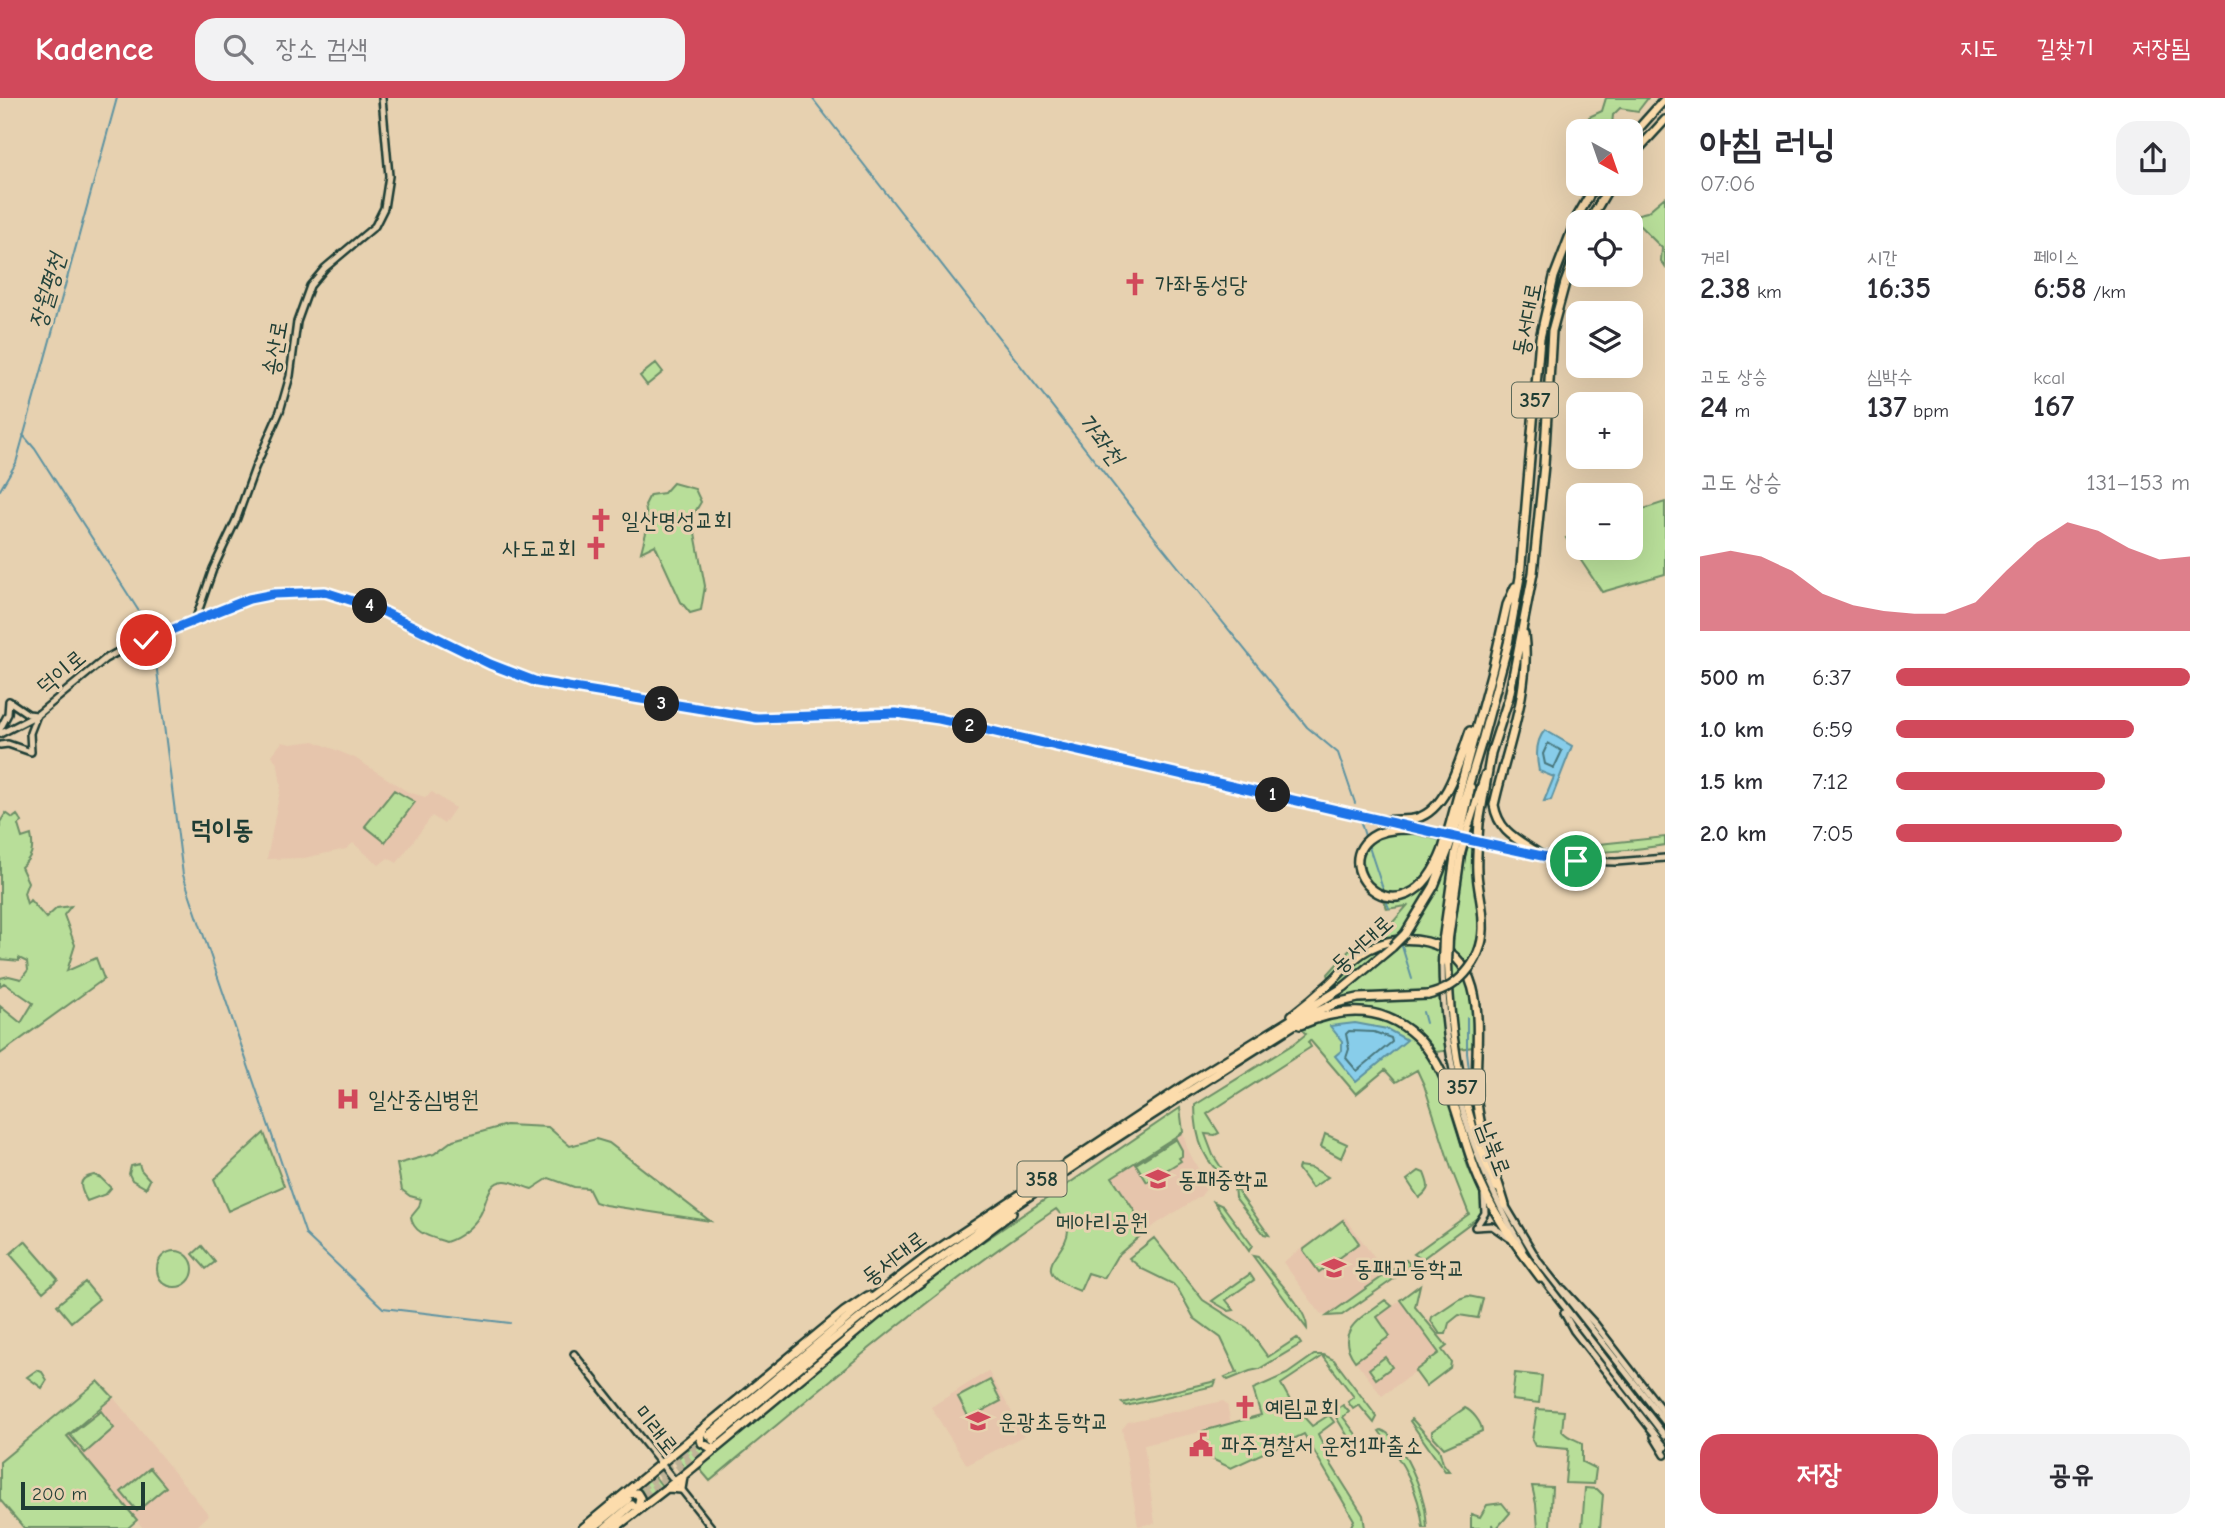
<!DOCTYPE html>
<html lang="ko">
<head>
<meta charset="utf-8">
<style>
  :root { --surface:#fff; --page:#f2f2f3; --text:#2b2b33; --muted:#7c7c81; --accent:#d1495b }
  body { margin:0; font-family:"Comic Neue","Poor Story",sans-serif; background:var(--page); color:var(--text); height:100vh; display:flex; flex-direction:column; font-size:26px; white-space:nowrap }
  * { box-sizing:border-box; margin:0 }
  p { font-size:23px; color:var(--muted) }
  .icon { flex:none; width:38px; height:38px; fill:none; stroke:currentColor; stroke-width:2; stroke-linecap:round; stroke-linejoin:round }
  .map { position:relative; flex:1; overflow:hidden }
  .panel { display:flex; flex-direction:column; background:var(--surface); width:560px }
  .panel>* { flex:none }
  .needle { width:46px; rotate:140deg }
  .controls { position:absolute; left:1566px; top:21px; display:grid; gap:14px }
  .controls a { display:grid; place-items:center; width:77px; height:77px; border-radius:14px; background:var(--surface); box-shadow:0 7px 28px #0002; font-size:35px }
  .scale { position:absolute; left:21px; bottom:18px; width:124px; box-sizing:border-box; padding-left:7px; border:4px solid #1f3d34; border-top:0; font-size:19px; line-height:24px; white-space:nowrap; color:#1f3d34; -webkit-text-stroke:5px #e7d1b0; paint-order:stroke }
  .pin { position:absolute; display:grid; place-items:center; width:60px; height:60px; color:#fff; margin:-30px; border:4px solid #fff; border-radius:50%; box-shadow:0 2px 7px #0007 }
  .km { position:absolute; width:35px; height:35px; margin:-18px; border-radius:50%; background:#222; color:#fff; font-size:19px; line-height:35px; text-align:center }
  .round { display:grid; place-items:center; flex:none; width:74px; height:74px; border-radius:21px; background:var(--page) }
  .overview { display:flex; align-items:center; justify-content:space-between; height:119px; padding:0 35px }
  h1 { font-size:38px; font-weight:700; line-height:52px }
  .metrics { display:grid; grid-template-columns:repeat(3,1fr); gap:10px; height:119px; padding:7px 35px }
  .metrics div { display:grid; align-content:center }
  .metrics b { font-size:30px; font-weight:700 }
  .metrics small { font-size:19px; font-weight:400 }
  .metrics p { font-size:19px }
  .chart { height:196px; padding:14px 35px }
  .chart p { display:flex; justify-content:space-between }
  .chart svg { width:100%; height:126px; margin-top:7px; fill:var(--accent); opacity:.7 }
  .cta { display:flex; gap:14px; margin-top:auto; padding:14px 35px }
  .cta a { flex:1; height:80px; border-radius:21px; background:var(--accent); color:#fff; font-size:28px; font-weight:700; line-height:80px; text-align:center }
  .cta a+a { background:var(--page); color:var(--text) }
  ul { padding:0 35px; list-style:none; font-size:23px }
  li { display:grid; grid-template-columns:112px 84px 1fr; align-items:center; height:52px }
  li i { height:18px; border-radius:9px; background:var(--accent) }
  header { display:flex; align-items:center; gap:42px; box-sizing:border-box; height:98px; padding:0 35px; background:var(--accent); color:#fff }
  header strong { font-size:33px }
  nav { display:flex; gap:38px; margin-inline-start:auto; font-size:24px }
  .search { width:490px; height:63px; background:var(--page); display:flex; align-items:center; gap:18px; box-sizing:border-box; padding:0 24px; border-radius:21px; color:var(--muted); font-size:26px }
  main { display:flex; flex:1; min-height:0 }
  .map>svg:first-child { display:block }
</style>
</head>
<body>
<header>
<strong>Kadence</strong>
<div class="search"><svg class="icon" aria-label="search" viewBox="0 0 24 24"><circle cx="10" cy="10" r="6"/><path d="M15 15l6 6"/></svg>장소 검색</div>
<nav><a>지도</a><a>길찾기</a><a>저장됨</a></nav>
</header>
<main>
<div class="map">
<svg width="1665" height="1430" viewBox="0 0 1665 1430">
  <rect width="100%" height="100%" fill="#e7d1b0"/>
  <filter id="ink" filterUnits="userSpaceOnUse"><feTurbulence type="fractalNoise" baseFrequency=".0143" numOctaves="2"/><feDisplacementMap in="SourceGraphic" scale="14" xChannelSelector="R" yChannelSelector="G"/><feConvolveMatrix kernelMatrix="1 2 1 2 8 2 1 2 1" color-interpolation-filters="sRGB"/></filter>
  <g filter="url(#ink)">
    <path fill="#e6c5ac" d="M314 643 355 660 408 694 425 699 432 694 455 710 444 726 432 718 397 765 388 760 379 767 353 745 346 751 304 760 267 761 281 687 278 668 272 657 282 644 291 646Z
      M1183 1034 1187 1050 1205 1084 1206 1091 1201 1098 1147 1132 1112 1079Z
      M1345 1119 1386 1176 1327 1218 1320 1215 1283 1164Z
      M1400 1202 1439 1256 1382 1298 1348 1253 1346 1241Z
      M988 1273 1025 1337 967 1367 931 1309Z
      M113 1299 209 1417 195 1430H143L66 1338Z
      M1223 1303 1227 1306 1231 1327 1144 1347 1155 1425 1138 1428 1122 1331 1128 1324Z"/>
    <path fill="#b8de99" stroke="#6c8e66" stroke-width="2" d="M1606 0H1648L1638 13 1620 10 1613 17 1612 27 1620 29V33H1592L1586 26 1589 19 1602 13Z
      M1665 99V169L1661 163 1662 150 1640 128 1631 123 1635 117 1647 114Z
      M656 265 663 274 647 287 640 278Z
      M673 385 695 391 701 404 692 419 705 488 701 512 690 515 681 504 655 447 641 454 648 427 645 407 650 397 664 395Z
      M1665 404V476L1602 494 1566 440 1578 435V450H1631V415Z
      M394 692 415 704 385 744 365 728Z
      M6 715 13 720 17 717 22 724 18 727 22 740 31 737C34 752 32 759 21 769L28 784 24 795 27 806 30 802 46 820 57 810 71 808 64 817 75 847 67 873 96 860 104 881 0 956V908L21 925 33 905 4 885 0 888V880L9 878 21 881 28 872 27 864 19 860V863L0 861V724Z
      M1406 734 1474 750 1480 833 1472 859 1470 890 1475 915 1473 949 1436 954C1414 921 1377 906 1338 911L1328 876 1356 845 1381 838 1407 808 1387 811 1382 795 1366 781 1362 759 1369 745 1384 736Z
      M1665 739V747C1631 752 1596 757 1561 751L1559 747 1560 743 1599 746Z
      M1351 917C1438 921 1447 999 1467 1066 1472 1082 1488 1101 1481 1117L1422 1161 1414 1156 1469 1116 1451 1070 1424 987 1417 972 1396 984 1385 972 1356 996 1310 942 1308 944 1311 949 1207 1016 1219 1035 1215 1037 1205 1036 1213 1057 1228 1080C1202 1066 1195 1035 1195 1007L1295 945 1306 936 1302 932 1328 921Z
      M1180 1010 1183 1034 1112 1079 1147 1132 1117 1158 1104 1180 1088 1175 1080 1193C1021 1171 1070 1157 1068 1130 1067 1123 1061 1117 1056 1111 934 1193 822 1289 710 1383L698 1369 878 1219 931 1179Z
      M506 1027 548 1029 570 1048 596 1041 609 1045 710 1123 605 1107 595 1104 588 1090 574 1089 549 1080 532 1091C524 1089 513 1083 505 1083 487 1083 487 1105 480 1117 473 1129 459 1140 446 1144 432 1139 413 1136 411 1119L419 1109 421 1101 410 1098 402 1092 397 1066 434 1056 453 1042Z
      M264 1035 284 1088 228 1113 214 1081Z
      M1325 1036 1347 1046 1341 1060 1321 1049Z
      M1176 1041 1182 1052V1058L1179 1060 1181 1063 1147 1084 1136 1066Z
      M139 1066 141 1072 150 1082 146 1090 132 1082 129 1076 131 1068Z
      M1299 1068 1312 1070 1328 1079 1312 1090 1298 1071Z
      M1419 1073 1424 1075C1429 1088 1431 1091 1419 1100L1407 1082Z
      M94 1077 101 1080 111 1090 106 1096 87 1103C80 1090 76 1080 94 1077Z
      M1234 1088 1269 1137 1264 1136 1235 1099Z
      M1214 1104 1223 1108 1252 1147 1249 1153Z
      M1343 1122 1359 1145 1319 1174 1303 1152Z
      M1154 1140 1203 1202 1247 1230 1268 1259 1297 1240 1301 1246 1259 1271 1250 1273 1228 1282 1225 1279 1237 1274 1221 1240 1194 1220 1179 1193 1173 1186 1142 1171 1129 1160Z
      M25 1143 58 1181 43 1194 10 1156Z
      M202 1148 215 1164 206 1171 193 1156Z
      M157 1171a18 18 0 1 1 36 0a18 18 0 1 1-36 0Z
      M1253 1158 1258 1159C1271 1176 1308 1210 1307 1231Z
      M1406 1162 1409 1165 1408 1171 1342 1217 1327 1218Z
      M1250 1176 1254 1182 1226 1202 1234 1212 1229 1213 1212 1203Z
      M85 1184 99 1201 71 1224 57 1207Z
      M1420 1187 1415 1209 1447 1248 1442 1252 1451 1264 1450 1270 1426 1288 1415 1273 1439 1255 1400 1202Z
      M1468 1198 1483 1201 1478 1220 1459 1217 1449 1225 1446 1236H1440L1431 1223 1432 1219 1459 1201Z
      M1385 1202 1392 1208 1377 1219 1390 1238 1355 1263C1332 1232 1363 1219 1385 1202Z
      M1314 1257H1324L1334 1262 1377 1319 1374 1325 1359 1307 1353 1311 1348 1304 1354 1299 1323 1258 1281 1286 1292 1306 1312 1328 1329 1317 1334 1324 1318 1336 1331 1366 1363 1417 1365 1430H1350L1354 1422 1304 1336 1231 1370 1203 1357 1207 1350 1203 1333 1261 1317 1253 1291 1287 1276Z
      M1385 1259 1392 1269 1376 1281 1369 1271Z
      M37 1272 42 1274 47 1282 42 1290 27 1279Z
      M1515 1275 1542 1278 1539 1305 1512 1302Z
      M990 1282 1001 1303 969 1320 958 1299Z
      M98 1283 113 1299 67 1338 137 1422 128 1430H24L0 1402V1364Z
      M1216 1283 1214 1288 1126 1308 1122 1305Z
      M1343 1307 1349 1314 1343 1319 1358 1339 1354 1342H1350L1333 1314Z
      M1465 1310C1472 1313 1482 1325 1482 1333L1444 1350 1432 1337V1333Z
      M1537 1311 1564 1313 1562 1333C1571 1343 1577 1340 1582 1346V1364L1596 1371 1594 1386 1565 1385 1568 1351 1535 1348 1532 1342Z
      M101 1313 114 1330 85 1355 70 1337Z
      M1412 1321 1439 1351 1443 1365 1449 1373H1445L1410 1323Z
      M1381 1332C1399 1337 1419 1385 1423 1402 1426 1411 1426 1421 1427 1430H1423C1419 1391 1403 1364 1379 1333Z
      M698 1343 704 1351 710 1353 686 1372 677 1361Z
      M150 1370 166 1389 137 1413 121 1394Z
      M652 1375 662 1388 645 1402 632 1391Z
      M1532 1388 1552 1389 1550 1429 1538 1430 1536 1406Z
      M1585 1390 1597 1391 1603 1397 1600 1430H1582Z
      M1502 1405 1510 1415 1497 1430H1493L1492 1426V1430H1471V1416L1480 1419 1487 1407Z"/>
    <path fill="#88cdea" stroke="#5e93a1" stroke-width="2" d="M1545 632 1572 648 1551 702 1544 703 1554 679 1539 673C1536 659 1535 643 1545 632Z
      M1355 925 1387 931 1407 942 1356 984 1335 958 1342 952V943L1330 928Z"/>
    <g fill="none" stroke-linecap="round" stroke-linejoin="round">
      <path stroke="#49777d" stroke-width="2" d="M1548 645 1562 653 1554 670 1545 666 1543 656Z
        M1349 933 1374 934 1391 940 1392 944 1357 973 1346 960 1349 951 1346 936Z"/>
      <path stroke="#5e93a1" stroke-width="2" d="M812 0 1147 430 1307 629 1338 655 1355 705
        M23 337 35 351 149 529 154 549 183 777 306 1137 383 1210 510 1225
        M0 392 16 365 117 0
        M1361 725 1365 738
        M1369 749 1383 791
        M1387 805 1389 810
        M1401 845 1412 881
        M1423 914 1426 925
        M1467 920V955L1472 996"/>
      <path stroke="#bfb397" stroke-width="7" stroke-dasharray="7 3.5" stroke-linecap="butt" d="M633 1397 709 1337
        M636 1404 711 1344"/>
      <g stroke="#1f3d34" stroke-width="10">
        <path id="secondary" d="M195 523 213 471 237 420 255 370 280 313 290 278 297 224 310 188 325 170 375 128 384 110 389 78 382 0
          M0 631 8 616 9 603
          M0 636 37 617 105 561 125 550 249 501 274 496 325 494 378 511 490 566 541 585 757 620 896 615 938 621 1449 738
          M0 647 8 646 31 654 30 635 37 617 28 616 9 603
          M1462 740 1575 763 1616 764 1665 760
          M1442 865C1443 971 1470 1059 1523 1151
          M1505 1107 1539 1164 1665 1324
          M1477 1127 1485 1115 1484 1097
          M1475 1129 1492 1128 1509 1140
          M1540 1177 1665 1338
          M1563 1191 1596 1227 1665 1316
          M1564 1215 1574 1233 1665 1349
          M574 1256 712 1430
          M1654 1339 1665 1357"/>
      </g>
      <g stroke="#1f3d34" stroke-width="11">
        <path id="primary" d="M1463 726 1471 689
          M1469 727 1485 676
          M1443 840 1455 755
          M1449 840 1461 756
          M1448 865C1450 942 1463 1019 1497 1090"/>
      </g>
      <g stroke="#1f3d34" stroke-width="12">
        <path id="trunk" d="M1631 39 1665 1
          M1631 59 1665 22
          M1589 124 1611 86
          M1524 536C1531 593 1506 652 1494 707 1499 736 1520 742 1542 758
          M1384 723C1395 721 1407 723 1417 720 1448 711 1460 660 1470 633
          M1451 723 1493 569 1507 507 1515 489
          M1457 725 1482 643 1508 546 1520 479 1540 240 1554 179 1577 119 1596 86
          M1479 725 1491 655 1509 599 1533 475 1544 367 1552 233 1565 185 1578 150
          M1421 731C1406 731 1391 730 1377 736 1320 764 1404 854 1443 751
          M1405 836 1434 788 1448 752
          M1292 917C1305 907 1317 897 1329 886 1342 874 1353 859 1369 851 1387 842 1407 839 1427 844 1497 862 1472 951 1477 1004 1481 1039 1495 1073 1505 1107
          M1300 927C1328 915 1359 908 1388 920 1452 946 1455 1030 1481 1086 1496 1120 1518 1150 1541 1180
          M704 1331 700 1338 702 1345 711 1350 715 1349
          M709 1337 867 1204 929 1157 1190 984 1344 889 1392 849
          M713 1342C786 1281 858 1218 936 1163 1056 1076 1183 997 1308 918L1336 905 1358 900 1428 897
          M668 1390 681 1391 683 1379
          M625 1396 637 1395 640 1400 637 1412
          M583 1430 844 1214 868 1198
          M593 1430 628 1401
          M605 1430 632 1407
          M615 1430 685 1376 877 1217 1012 1115"/>
      </g>
      <use href="#secondary" stroke="#e7d1b0" stroke-width="5"/>
      <use href="#primary" stroke="#fcdcac" stroke-width="6"/>
      <use href="#trunk" stroke="#fcdcac" stroke-width="7"/>
      <g stroke="#1f3d34" stroke-width="11" stroke-linecap="butt">
        <path id="primary-bridge" d="M1455 755 1463 726
          M1461 756 1469 727
          M1442 865 1443 840
          M1448 865 1449 840"/>
      </g>
      <g stroke="#1f3d34" stroke-width="12" stroke-linecap="butt">
        <path id="trunk-bridge" d="M1443 751 1451 723
          M1448 752 1457 725
          M1392 849 1405 836
          M1428 897C1462 889 1485 859 1483 824 1483 808 1478 792 1477 775 1476 758 1478 742 1479 725"/>
      </g>
      <use href="#primary-bridge" stroke="#fcdcac" stroke-width="6"/>
      <use href="#trunk-bridge" stroke="#fcdcac" stroke-width="7"/>
    </g>
  </g>
  <g fill="none" stroke-linecap="round" stroke-linejoin="round" filter="url(#ink)">
    <g stroke="#fff" stroke-width="14">
      <path id="route" d="M146 542 249 501 274 496 325 494 378 511 490 566 537 584 757 620 896 615 939 621 1428 733 1542 758 1576 763"/>
    </g>
    <use href="#route" stroke="#1a73e8" stroke-width="9"/>
  </g>
  <defs>
    <g id="church-bare" transform="scale(1.89)"><path d="M-1.2-6h2.4v3.5h3.3v2.4h-3.3V6h-2.4V-.1h-3.3v-2.4h3.3Z" fill="#d1495b" stroke="#e7d1b0" stroke-width="2.5" paint-order="stroke"/></g>
    <g id="hospital-bare" transform="scale(1.89)"><path d="M-5-5h3v3.5h4V-5h3V5h-3V1.5h-4V5h-3Z" fill="#d1495b" stroke="#e7d1b0" stroke-width="2.5" paint-order="stroke"/></g>
    <g id="school-bare" transform="scale(1.89)"><path d="M0-5L7-2L0 1L-7-2ZM-4 1L0 2.5L4 1V4Q0 6-4 4Z" fill="#d1495b" stroke="#e7d1b0" stroke-width="2.5" paint-order="stroke"/></g>
    <g id="civic-bare" transform="scale(1.89)"><path d="M-.6-6.5H3V-4.5H.6V-3L4-1V1h2V6H-6V1h2V-1L-.6-3ZM-1.2 2.5V6h2.4V2.5Z" fill="#d1495b" stroke="#e7d1b0" stroke-width="2.5" paint-order="stroke"/></g>
  </defs>
  <g fill-rule="evenodd">
    <use href="#church-bare" x="1135" y="186"/>
    <use href="#church-bare" x="601" y="422"/>
    <use href="#church-bare" x="596" y="450"/>
    <use href="#hospital-bare" x="348" y="1001"/>
    <use href="#school-bare" x="1158" y="1081"/>
    <use href="#school-bare" x="1334" y="1170"/>
    <use href="#church-bare" x="1245" y="1309"/>
    <use href="#school-bare" x="978" y="1323"/>
    <use href="#civic-bare" x="1201" y="1347"/>
  </g>
  <g text-anchor="middle" dominant-baseline="central" stroke-width="6" stroke-linejoin="round" paint-order="stroke">
    <g fill="#e7d1b0" stroke="#5b6959" stroke-width="2">
      <rect x="1512" y="284.5" width="46" height="35" rx="5"/>
      <rect x="1439" y="971.5" width="46" height="35" rx="5"/>
      <rect x="1017.5" y="1063.5" width="49" height="35" rx="5"/>
    </g>
    <g font-size="21" font-weight="bold" fill="#1f3d34">
      <text x="1535" y="302">357</text>
      <text x="1462" y="989">357</text>
      <text x="1042" y="1081">358</text>
    </g>
    <g font-size="23" fill="#1f3d34" stroke="#e7d1b0" text-anchor="start">
      <text x="1155" y="186">가좌동성당</text>
      <text x="621" y="422">일산명성교회</text>
      <text x="576" y="450" text-anchor="end">사도교회</text>
      <text x="368" y="1001">일산중심병원</text>
      <text x="1178" y="1081">동패중학교</text>
      <text x="1354" y="1170">동패고등학교</text>
      <text x="1265" y="1309">예림교회</text>
      <text x="998" y="1323">운광초등학교</text>
      <text x="1221" y="1347">파주경찰서 운정1파출소</text>
    </g>
    <g font-size="23" fill="#1f3d34" stroke="#e7d1b0">
      <text transform="translate(1527 221) rotate(-79)">동서대로</text>
      <text transform="translate(275 250) rotate(-80)">송산로</text>
      <text transform="translate(61 574) rotate(-40)">덕이로</text>
      <text transform="translate(1362 846) rotate(-42)">동서대로</text>
      <text transform="translate(1494 1051) rotate(69)">남북로</text>
      <text transform="translate(894 1160) rotate(-37)">동서대로</text>
      <text transform="translate(656 1332) rotate(51)">미래로</text>
    </g>
    <g font-size="23" fill="#274539" stroke="#e7d1b0">
      <text x="1102" y="1124">메아리공원</text>
    </g>
    <g font-size="24" font-style="italic" fill="#24443d" stroke="#e7d1b0">
      <text transform="translate(47 193) rotate(-74)">장월평천</text>
      <text transform="translate(1101 341) rotate(52)">가좌천</text>
    </g>
    <g font-size="26" font-weight="bold" fill="#1f3d34" stroke="#e7d1b0">
      <text x="222" y="732">덕이동</text>
    </g>
  </g>
</svg>
<div class="controls">
<a><svg class="needle" viewBox="-14 -14 28 28"><path d="M0-13l5 13h-10z" fill="#e53935"/><path d="M0 13l5-13h-10z" fill="#7c7c81"/></svg></a>
<a><svg class="icon" aria-label="locate" viewBox="0 0 24 24"><circle cx="12" cy="12" r="6"/><path d="M12 2v4M12 18v4M2 12h4M18 12h4"/></svg></a>
<a><svg class="icon" aria-label="layers" viewBox="0 0 24 24"><path d="M12 4l9 5-9 5-9-5zM3 14l9 5 9-5"/></svg></a>
<a>+</a>
<a>−</a>
</div>
<div class="scale">200 m</div>
<div class="pin" style="left:1576px;top:763px;background:#1e9e55"><svg class="icon" aria-label="arrive" viewBox="0 0 24 24"><path d="M6 21V4h12l-3 4 3 4H6"/></svg></div>
<div class="pin" style="left:146px;top:542px;background:#d93025"><svg class="icon" aria-label="check" viewBox="0 0 24 24"><path d="M5 12l5 5 9-10"/></svg></div>
<b class="km" style="left:1273px;top:697px">1</b>
<b class="km" style="left:970px;top:628px">2</b>
<b class="km" style="left:662px;top:606px">3</b>
<b class="km" style="left:370px;top:508px">4</b>
</div>
<section class="panel">
<div class="overview"><div><h1>아침 러닝</h1><p>07:06</p></div><a class="round"><svg class="icon" aria-label="share" viewBox="0 0 24 24"><path d="M12 15V3M7 8l5-5 5 5M5 13v7h14v-7"/></svg></a></div>
<div class="metrics">
<div><p>거리</p><b>2.38<small> km</small></b></div>
<div><p>시간</p><b>16:35</b></div>
<div><p>페이스</p><b>6:58<small> /km</small></b></div>
</div>
<div class="metrics">
<div><p>고도 상승</p><b>24<small> m</small></b></div>
<div><p>심박수</p><b>137<small> bpm</small></b></div>
<div><p>kcal</p><b>167</b></div>
</div>
<div class="chart"><p><span>고도 상승</span>131–153 m</p>
<svg viewBox="0 0 160 44" preserveAspectRatio="none"><path d="M0 44V18L10 16L20 18L30 23L40 31L50 35L60 37L70 38L80 38L90 34L100 23L110 13L120 6L130 9L140 15L150 19L160 18V44z"/></svg>
</div>
<ul>
<li><b>500 m</b>6:37<i style="width:100%"></i></li>
<li><b>1.0 km</b>6:59<i style="width:81%"></i></li>
<li><b>1.5 km</b>7:12<i style="width:71%"></i></li>
<li><b>2.0 km</b>7:05<i style="width:77%"></i></li>
</ul>
<div class="cta"><a>저장</a><a>공유</a></div>
</section>
</main>
</body>
</html>
